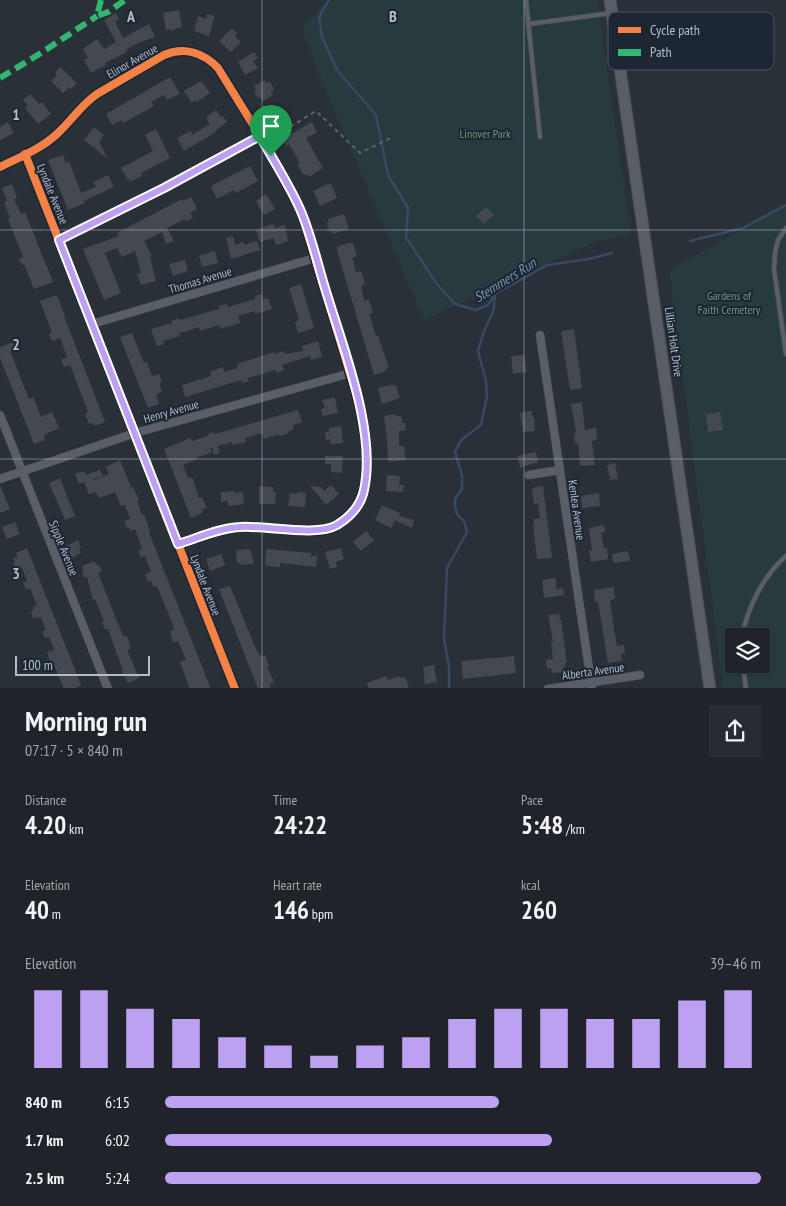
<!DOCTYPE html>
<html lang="en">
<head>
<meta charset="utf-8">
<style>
  :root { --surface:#20242a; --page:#282c32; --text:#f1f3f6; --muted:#a2a4a8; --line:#3d4147; --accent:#bca0f2 }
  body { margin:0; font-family:"PT Sans Narrow",sans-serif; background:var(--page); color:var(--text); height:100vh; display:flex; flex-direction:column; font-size:19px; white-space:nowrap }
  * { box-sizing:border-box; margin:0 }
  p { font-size:16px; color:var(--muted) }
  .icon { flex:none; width:28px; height:28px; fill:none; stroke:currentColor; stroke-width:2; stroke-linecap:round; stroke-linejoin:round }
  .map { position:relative; height:688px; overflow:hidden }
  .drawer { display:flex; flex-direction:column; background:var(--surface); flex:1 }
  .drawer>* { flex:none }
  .buttons { position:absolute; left:725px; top:628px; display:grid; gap:10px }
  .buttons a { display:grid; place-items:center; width:45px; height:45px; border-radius:0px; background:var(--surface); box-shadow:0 1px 4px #0004,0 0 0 1px var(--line); font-size:25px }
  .scale { position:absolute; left:15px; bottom:12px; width:135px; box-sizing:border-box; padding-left:5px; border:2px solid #b4bcc9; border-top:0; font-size:14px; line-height:18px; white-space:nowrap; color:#b4bcc9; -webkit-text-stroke:4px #1d2633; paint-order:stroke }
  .pin { position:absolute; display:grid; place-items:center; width:42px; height:42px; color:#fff; margin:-51px -21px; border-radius:50% 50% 50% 0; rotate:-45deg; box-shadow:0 0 5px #0007 }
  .pin .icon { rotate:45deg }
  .round { display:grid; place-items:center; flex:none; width:52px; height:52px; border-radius:0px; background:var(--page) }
  .headline { display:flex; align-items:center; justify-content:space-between; height:85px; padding:0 25px }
  h1 { font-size:28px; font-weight:800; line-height:38px }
  .stats { display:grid; grid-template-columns:repeat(3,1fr); gap:8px; height:85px; padding:5px 25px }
  .stats div { display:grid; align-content:center }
  .stats b { font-size:25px; font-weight:800 }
  .stats small { font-size:14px; font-weight:400 }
  .stats p { font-size:14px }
  .chart { height:140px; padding:10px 25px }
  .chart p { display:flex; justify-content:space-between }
  .chart svg { width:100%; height:90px; margin-top:5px; stroke:var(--accent); stroke-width:6 }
  ul { padding:0 25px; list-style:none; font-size:16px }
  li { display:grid; grid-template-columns:80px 60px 1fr; align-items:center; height:38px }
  li i { height:12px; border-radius:6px; background:var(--accent) }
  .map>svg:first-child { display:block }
</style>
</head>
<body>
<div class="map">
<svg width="786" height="689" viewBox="0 0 786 689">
  <rect width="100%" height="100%" fill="#2a3038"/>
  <path fill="#273a3e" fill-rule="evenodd" d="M327 0H597L631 234 598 241 424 320 324 87 302 29Z
    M786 205V688H723L669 270ZM734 636H761V664H734Z"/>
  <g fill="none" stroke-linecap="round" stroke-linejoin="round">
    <path stroke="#384963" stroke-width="2.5" d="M329 0 319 17 322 37 337 70 376 115 388 175 408 208 406 237 436 283 455 304 476 310 488 305 495 294 547 265 589 259 612 253
      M690 241 743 228 786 205
      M449 689V667L444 639 447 568 467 532 464 521 457 514 455 505V499L462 489V475L455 452 461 440 481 425 487 396 486 381 478 351 484 331 493 312 495 296"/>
  </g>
  <path fill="#444950" d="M179 10 182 27 170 31V29L166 30 163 13Z
    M116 13 119 19 115 22 123 38 149 24 155 37 140 42 126 50 127 52 105 63 106 65 91 73 84 60 88 58 83 49 97 39 104 49 116 42 104 20Z
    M207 14 215 16 209 36 194 31 198 16 206 19Z
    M232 28 237 33 235 36 241 42 231 52 219 41Z
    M254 52 258 58 253 61 258 68 245 75 238 62Z
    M60 67 77 83 71 89 69 87 63 93 51 81 57 75 55 73Z
    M170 77 180 94 167 100 164 95 151 102 154 106 147 110 123 123 121 120 112 125 106 114Z
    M265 80 266 83 270 81 274 90 271 92 273 95 263 101 260 97 258 98 254 91 256 90 254 86Z
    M201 81 210 93 197 102 196 100 192 103 184 91Z
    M30 94 39 104 42 102 51 114 38 124 25 108 28 106 23 100Z
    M216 110 221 117 223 116 227 122 215 131 216 132 184 151 177 138 191 131 192 135 210 124 206 117Z
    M8 122 14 133 0 140V127Z
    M312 122 317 132 306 138 323 168 309 177 306 174 304 175 297 164 300 163 289 144 287 146 282 139Z
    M94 127 104 135 99 142 108 159 84 140Z
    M156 129 170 158 141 173 142 176 130 182 129 179 128 180 121 168 153 151 145 135Z
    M63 155 66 163 69 161 81 193 96 187 93 182 108 175 114 187 84 201 85 203 68 210 48 160Z
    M250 166 258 181 236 193 234 190 217 199 211 186Z
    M12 184 17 198 14 199 21 214 25 212 53 282 34 289 24 264 22 265 19 259 23 257 8 219 10 218 4 202 7 201 2 188Z
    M328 184H331L337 198 320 206 313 191Z
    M266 194 275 209 264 215 256 201Z
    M191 197 197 209 190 213 193 218 186 221 185 219 167 228 174 241 166 244 162 232 144 241 152 256 150 257 156 281 141 285 137 274 141 273 135 251 122 257 117 248 105 253 121 293 104 300 83 249 119 236 117 233 182 199 183 201Z
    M486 207 494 215 484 224 476 216Z
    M344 214 349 229 333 234 332 231 329 232 327 223 329 222 328 219Z
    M273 224 275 228 285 225 288 241 276 245 274 238 260 242 256 230Z
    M233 236 235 245 244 242V245L257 241 260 250 231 259 226 238Z
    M348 243H353L357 256 352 258 353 259 356 272 361 271 365 284 361 286 364 300 365 301 369 300 373 313 369 314 376 336H378L389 368 385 369 386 371 374 375 337 250V247Z
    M215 251 218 263 202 267 199 256Z
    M185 260 188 271 173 276 169 264Z
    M301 284 314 328 298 333 295 322 299 320 289 288Z
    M261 294 263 299 268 298 272 309 255 314 254 311 238 316 240 323 220 329 219 325 200 331 199 327 183 332 179 333 180 336 163 341 164 344 157 346 151 329 172 323 171 321 179 318 180 320 219 309V306L227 304 228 307 255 299V296Z
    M57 295 65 316H64L105 422 94 426 93 423 89 424 85 414 88 412 70 365 64 367 61 360 67 357 60 338 52 341 49 334 52 332 40 301Z
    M574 329 582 388 570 390 561 331Z
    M132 333 139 351 144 363 147 362 152 376 159 374 162 382 159 383 162 392 156 395 159 404 148 408 120 337Z
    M318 341 322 357 311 360 310 356 282 365 284 370 276 373V370L248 378 249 381 242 383 241 380 185 397 182 385 211 376 210 372 212 371 223 367 224 372 238 368 237 364 274 352V354L284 351 285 354 303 351 302 346Z
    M13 342 16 349 10 351 29 399 33 397 41 417 52 412 59 428 44 435 45 440 34 444 0 358V347Z
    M524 355 527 372 513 374 511 356Z
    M390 385H396L400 398 382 404 378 388Z
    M332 398H335L338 413 323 416 321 409 325 408 322 400Z
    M582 402 585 430 596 428 597 440 592 441 595 465 580 466 578 443H575L574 436 576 431 571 404Z
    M298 410 302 422 293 425 294 429 287 432 288 434 279 436V434L264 439 262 433 245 438 246 442 233 445 232 442 218 446 220 453 214 455 212 448H210L212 453 197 457V459L183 465 188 478 192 477 199 498 202 497 207 508 203 509 202 513 191 518 164 449 190 438 192 441 208 436V434L214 432 215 434Z
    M532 411V417H534L535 431 523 432 520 413Z
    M720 412 723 430 708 432 706 414Z
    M396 414V416H401L403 423H405L406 430 399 431V446H404L406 460 388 462 387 438 384 416Z
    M341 426 343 443 331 444 330 439 326 440 325 432H329V428Z
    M536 452 538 462 520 468 518 456Z
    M325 456H343L342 473 331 472V464H325Z
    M120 460 131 487H133L139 500 137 501 142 515 144 514 149 528 150 535 211 689H190L180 662 186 660 178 641 173 643 170 631 174 630 173 625 157 586 153 587 151 580 148 582 145 574 151 572 145 556 141 557 138 551 142 549 135 529 131 531 129 527 127 528 124 521 130 519 125 505 121 506 115 492 99 498 96 492 89 494 84 482 79 484 75 474 84 471 86 475 100 470 103 476 93 479 94 480 109 474 106 467Z
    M615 463 618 479 610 480 607 465Z
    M387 475 400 476 399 485H404L403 492 386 491Z
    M60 478 75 516 65 520 49 483Z
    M0 485 10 509 0 513Z
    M331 485 339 494 326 505 310 486 321 487 324 491Z
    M259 486 273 487V492H276L275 504H259Z
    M543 486 552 558 537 559 533 525 534 524V519L540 518 538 503 534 504 532 488Z
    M234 491 235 493 243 492 244 504 228 506 227 500 221 503V492Z
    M298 492 306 493 305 507 288 506 290 493 298 494Z
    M599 493 600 506 582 508 581 496Z
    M382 505 400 513 399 516 414 520 412 528 395 520 391 528 375 520Z
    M15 522 20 534 7 539 2 527Z
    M604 525 605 532 601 533 604 548H607L608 559 591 562 589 550H592L589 528Z
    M366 531 374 540 361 551 353 542Z
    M78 540 81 548 79 549 81 553 69 559 64 547Z
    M27 548 81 685 73 689H64L52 660 50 661 47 652 54 650 49 637 45 638 42 631 46 630 41 617 33 618 31 612 34 610 33 607 37 605 30 588 26 590 23 582 27 581 22 568 16 570 13 563 15 562 13 558 18 557 16 553Z
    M341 548 344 559 336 562 337 567 330 569 325 552Z
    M250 549 254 564 241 565 240 563H237L236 550Z
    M266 549 311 553V557L317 555 316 567 280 563V567L265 566Z
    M628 551 630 561 613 563 612 554Z
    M221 554 225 565 210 571 206 559Z
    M94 561 96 565 98 564 102 572 98 573 123 636H127L131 649 128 650V652L139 678 128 683 122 672 123 671 108 629 105 630 102 622 104 621 95 599 93 600 87 577 84 578 82 572 84 571 82 566Z
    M556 578V589L563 588 564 595 544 598 542 580Z
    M230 586 256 649 261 657 265 655 269 666 267 667 274 682 270 684 271 689H258L219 589Z
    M614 587 615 599 610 600 614 629 617 646 624 645 625 653 621 654 622 661 608 663 598 602H595L594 590Z
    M559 614 560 620H561L567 663H565V667H563L564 672 552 673 551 668 547 669 546 660 553 659 551 643 553 642 548 615Z
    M514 656 516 673 463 679 461 661Z
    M434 665 437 682 425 684 423 667Z
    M386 676 388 680 399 676 400 678 405 677 409 687 404 689H369L367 683Z"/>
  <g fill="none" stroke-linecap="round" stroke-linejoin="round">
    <g stroke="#484c53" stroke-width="5.5">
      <path id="service" d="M526 0 540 137
        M529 24 611 13
        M786 228 778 240 775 253 774 269 786 354
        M742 636C748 607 763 576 786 556
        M743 664 746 689"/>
    </g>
    <g stroke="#484c53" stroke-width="9">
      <path id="minor" d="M25 154 235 689
        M0 167C20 157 41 149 58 133 72 120 81 105 97 94L164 55C184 46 204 53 218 68L260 136 300 208 359 403C366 439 377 488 348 516 342 522 333 528 325 530 300 534 268 525 241 527 220 528 199 538 178 545
        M59 240 164 188 260 136
        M92 324 315 258
        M540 335 592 689
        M0 415 108 689
        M529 475 560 470
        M0 479 135 433 351 373
        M548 689 640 675"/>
    </g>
    <g stroke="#484c53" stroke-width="13">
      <path id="secondary" d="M610 0 710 689"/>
    </g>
    <path stroke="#5d636a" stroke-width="2" stroke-dasharray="4 4" stroke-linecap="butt" d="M270 139 316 111 360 153 393 137"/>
    <use href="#service" stroke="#5a5e66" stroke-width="4"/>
    <use href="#minor" stroke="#5a5e66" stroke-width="8"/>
    <use href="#secondary" stroke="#595d64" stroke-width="11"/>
    <path stroke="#33b770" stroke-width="6" stroke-dasharray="12 6" stroke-linecap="butt" d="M101 0 97 16 108 12 125 0
      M0 78 41 53 97 16"/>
    <g stroke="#1d2633" stroke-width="11">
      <path id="cycleway" d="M25 154 235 689
        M0 167C20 157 41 149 58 133 72 120 81 105 97 94L164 55C184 46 204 53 218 68L260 136 300 208 359 403C366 439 377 488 348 516 342 522 333 528 325 530 300 534 268 525 241 527 220 528 199 538 178 545"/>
    </g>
    <use href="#cycleway" stroke="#f48246" stroke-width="8"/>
  </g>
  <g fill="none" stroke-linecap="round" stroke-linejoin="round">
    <g stroke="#fff" stroke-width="10">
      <path id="route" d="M260 136C273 160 289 184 300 209 311 234 317 262 325 288 342 345 377 431 364 490 361 505 350 517 337 525 316 537 266 525 240 527 219 528 198 538 178 544L59 240 164 188Z"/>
    </g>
    <use href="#route" stroke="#bca0f2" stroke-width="6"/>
  </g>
  <path fill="none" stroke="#b4bcc9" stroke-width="1" stroke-opacity="0.55" d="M262 0V689M524 0V689M0 230H786M0 459H786"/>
  <g text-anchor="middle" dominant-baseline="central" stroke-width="4" stroke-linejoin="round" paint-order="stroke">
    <g font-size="12" fill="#b4bcc9" stroke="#1d2633">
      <text transform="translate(132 61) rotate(-30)">Elinor Avenue</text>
      <text transform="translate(53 194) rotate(68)">Lyndale Avenue</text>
      <text transform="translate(200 280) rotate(-17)">Thomas Avenue</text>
      <text transform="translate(674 342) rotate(82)">Lillian Holt Drive</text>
      <text transform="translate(171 411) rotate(-16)">Henry Avenue</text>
      <text transform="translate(577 510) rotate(82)">Kenlea Avenue</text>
      <text transform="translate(64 548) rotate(68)">Sipple Avenue</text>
      <text transform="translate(206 585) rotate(69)">Lyndale Avenue</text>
      <text transform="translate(593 671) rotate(-8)">Alberta Avenue</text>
    </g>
    <g font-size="12" fill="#6b9a76" stroke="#1d2633">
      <text x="485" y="133">Linover Park</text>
      <text x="729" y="295">Gardens of<tspan x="729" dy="14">Faith Cemetery</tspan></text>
    </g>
    <g font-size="14" font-style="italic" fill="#7c92b1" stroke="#1d2633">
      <text transform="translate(505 280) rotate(-32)">Stemmers Run</text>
    </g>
  </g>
  <rect x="608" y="12" width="166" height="58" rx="8" fill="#1d2633" stroke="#4a5360" stroke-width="1"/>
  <rect x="618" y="27" width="23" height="6" fill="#f48246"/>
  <rect x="618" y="49" width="23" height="7" fill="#33b770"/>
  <g font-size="14" fill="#b4bcc9">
    <text x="650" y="35">Cycle path</text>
    <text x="650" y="57">Path</text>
  </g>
  <g font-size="16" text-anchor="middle" font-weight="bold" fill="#b4bcc9" stroke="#1d2633" stroke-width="4" stroke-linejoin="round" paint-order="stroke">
    <text x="131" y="22">A</text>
    <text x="393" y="22">B</text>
    <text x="16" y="120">1</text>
    <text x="16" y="350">2</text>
    <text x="16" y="579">3</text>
  </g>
</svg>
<div class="buttons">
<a><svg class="icon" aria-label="layers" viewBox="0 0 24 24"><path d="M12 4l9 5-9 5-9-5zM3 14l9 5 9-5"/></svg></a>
</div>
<div class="scale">100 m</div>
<div class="pin" style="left:271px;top:156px;background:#1e9e55"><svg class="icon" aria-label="arrive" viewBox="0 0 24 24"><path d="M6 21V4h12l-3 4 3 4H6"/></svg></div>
</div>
<section class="drawer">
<div class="headline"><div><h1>Morning run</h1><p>07:17 · 5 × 840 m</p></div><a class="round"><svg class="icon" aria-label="share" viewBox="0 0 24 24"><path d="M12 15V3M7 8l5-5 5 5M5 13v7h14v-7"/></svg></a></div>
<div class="stats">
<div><p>Distance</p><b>4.20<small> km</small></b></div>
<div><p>Time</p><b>24:22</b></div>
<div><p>Pace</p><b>5:48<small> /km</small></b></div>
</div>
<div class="stats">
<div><p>Elevation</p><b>40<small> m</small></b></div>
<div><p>Heart rate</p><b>146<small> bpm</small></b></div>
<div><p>kcal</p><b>260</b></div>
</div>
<div class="chart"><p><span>Elevation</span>39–46 m</p>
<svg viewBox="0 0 160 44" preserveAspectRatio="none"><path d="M5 44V6M15 44V6M25 44V15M35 44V20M45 44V29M55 44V33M65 44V38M75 44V33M85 44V29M95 44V20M105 44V15M115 44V15M125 44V20M135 44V20M145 44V11M155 44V6"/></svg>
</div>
<ul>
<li><b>840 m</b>6:15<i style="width:56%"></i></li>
<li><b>1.7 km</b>6:02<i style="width:65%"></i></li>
<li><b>2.5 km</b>5:24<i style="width:100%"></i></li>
</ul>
</section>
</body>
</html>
